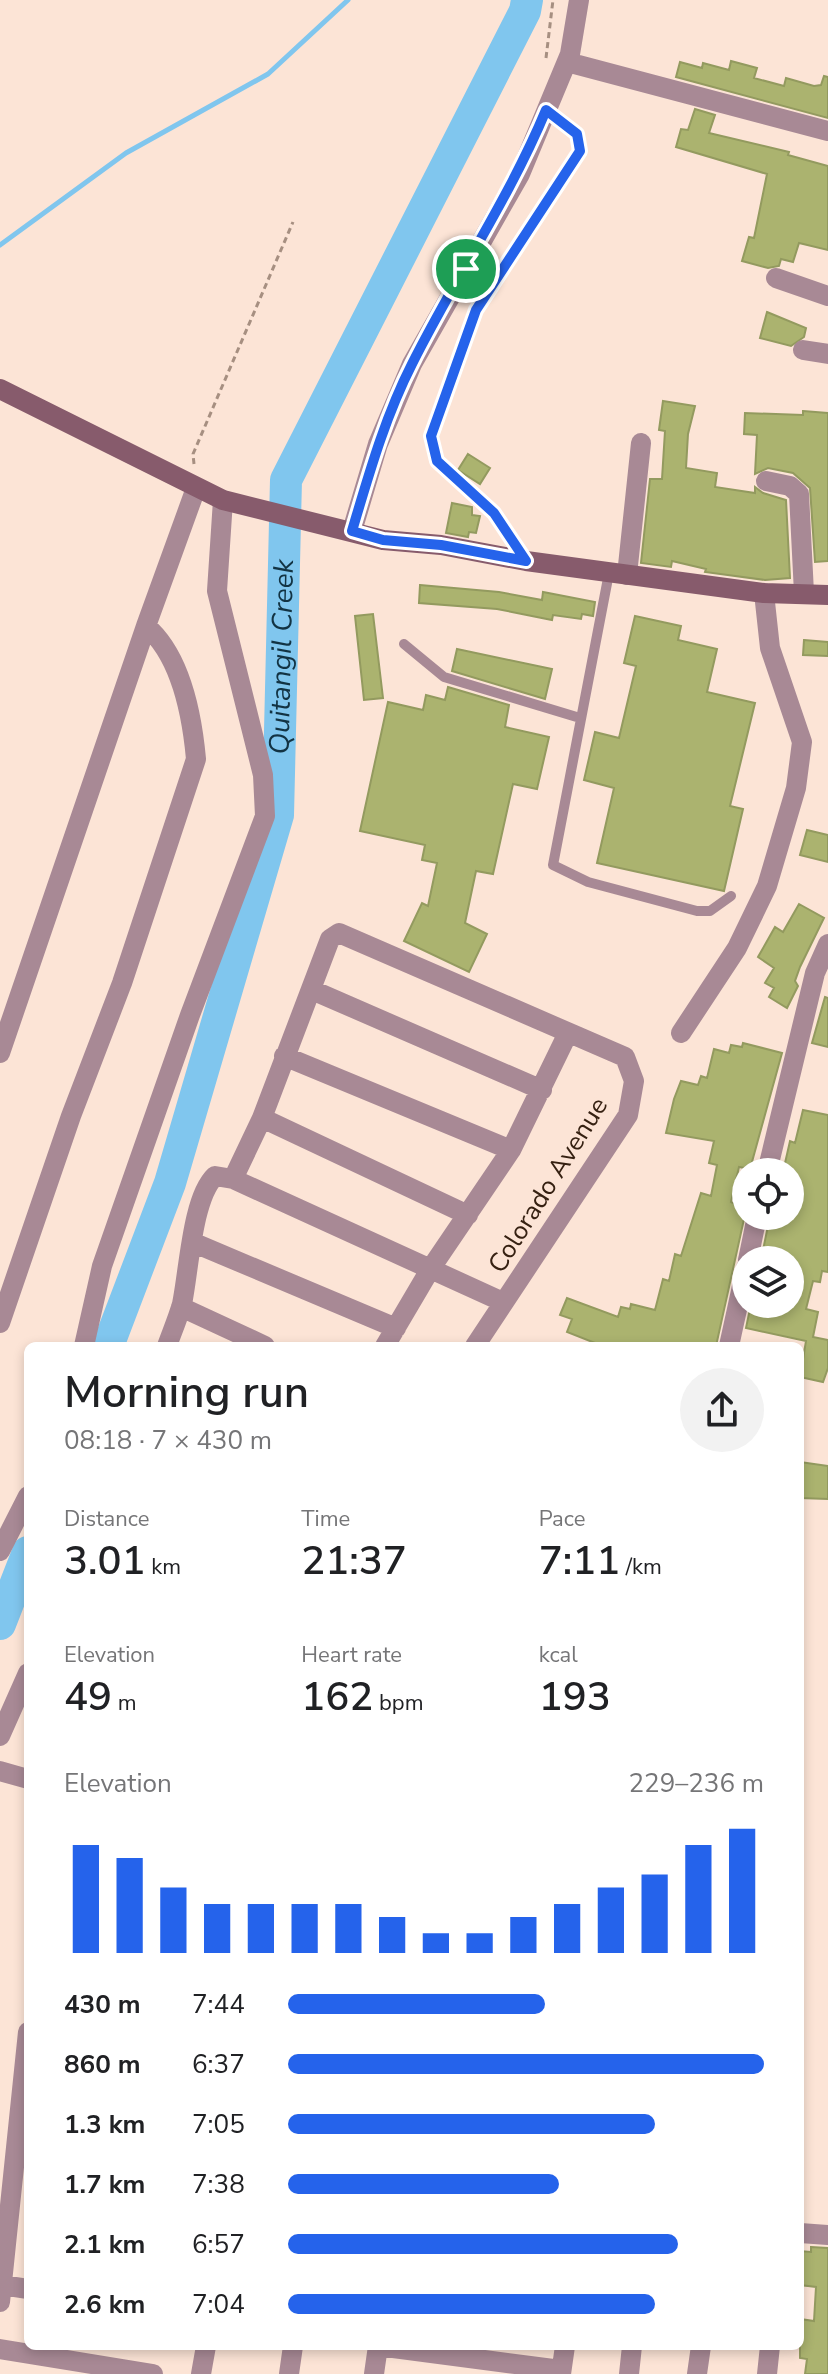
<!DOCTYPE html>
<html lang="en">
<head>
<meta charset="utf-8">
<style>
  :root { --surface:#fff; --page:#f2f2f2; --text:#202124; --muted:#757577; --accent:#2563eb }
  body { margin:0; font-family:"Nunito Sans",sans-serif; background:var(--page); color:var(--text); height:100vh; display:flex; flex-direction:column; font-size:30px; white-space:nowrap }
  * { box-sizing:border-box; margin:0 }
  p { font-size:26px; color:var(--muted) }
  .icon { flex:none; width:44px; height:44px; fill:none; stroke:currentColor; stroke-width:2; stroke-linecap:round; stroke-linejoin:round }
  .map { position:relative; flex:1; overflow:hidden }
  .panel { position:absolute; left:24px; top:1342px; width:780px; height:1008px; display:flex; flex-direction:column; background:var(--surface); border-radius:12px; box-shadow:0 4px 12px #0003 }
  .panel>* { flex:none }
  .controls { position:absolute; left:732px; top:1158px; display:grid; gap:16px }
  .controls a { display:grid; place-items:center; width:72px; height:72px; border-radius:50%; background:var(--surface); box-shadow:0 4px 12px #0003; font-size:40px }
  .pin { position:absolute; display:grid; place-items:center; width:68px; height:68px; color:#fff; margin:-34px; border:4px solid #fff; border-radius:50%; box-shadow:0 2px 8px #0007 }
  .round { display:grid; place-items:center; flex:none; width:84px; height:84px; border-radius:42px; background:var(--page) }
  .summary { display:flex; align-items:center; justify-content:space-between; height:136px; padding:0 40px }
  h1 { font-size:44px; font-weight:600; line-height:60px }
  .figures { display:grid; grid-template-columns:repeat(3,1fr); gap:12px; height:136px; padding:8px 40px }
  .figures div { display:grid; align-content:center }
  .figures b { font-size:40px; font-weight:600 }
  .figures small { font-size:22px; font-weight:400 }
  .figures p { font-size:22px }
  .chart { height:224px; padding:16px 40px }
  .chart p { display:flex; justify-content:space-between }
  .chart svg { width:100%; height:144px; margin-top:8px; stroke:var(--accent); stroke-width:6 }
  ul { padding:0 40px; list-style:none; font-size:26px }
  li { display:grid; grid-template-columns:128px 96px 1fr; align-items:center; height:60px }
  li i { height:20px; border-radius:10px; background:var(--accent) }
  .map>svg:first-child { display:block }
</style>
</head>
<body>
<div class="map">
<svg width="828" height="2374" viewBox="0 0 828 2374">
  <rect width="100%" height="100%" fill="#fce4d6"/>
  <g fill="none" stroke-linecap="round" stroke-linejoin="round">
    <path stroke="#80c6ee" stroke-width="5" d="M0 245 126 153 268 74 348 0"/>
    <g stroke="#80c6ee" stroke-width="32">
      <path id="s1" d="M108 1346 170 1183 278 815 286 480 525 11 527 0"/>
      <path d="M0 1624 28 1552"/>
    </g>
  </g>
  <path fill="#abb36f" stroke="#939a5f" stroke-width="2" d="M731 61 757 68 754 78 784 86 786 78 814 86 821 85 824 76 828 77V118L676 77 680 62 702 68 703 63 729 70Z
    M695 109 715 115 709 133 789 152 788 155 828 166V250L799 243 793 262 781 259 779 266 768 268 742 261 749 237 754 238 767 174 676 147 681 129 688 130Z
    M767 312 806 328 804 337 791 346 760 338Z
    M663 401 695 406 688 434 686 468 717 473 715 487 755 493V487L763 493 786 500 790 578 765 580 705 572 706 569 672 561 671 567 641 563 650 479H662L665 431 659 430Z
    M803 411 828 413V561L815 562 810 488 793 473 768 468 755 474 757 435 744 434 745 413 803 415Z
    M468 454 490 468 480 484 458 470Z
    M452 503 472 507V515L480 516 476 533 469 532 468 537 446 533Z
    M420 585 499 592 542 600 543 592 595 602 593 616 582 614 581 619 553 615 552 620 497 609 419 603Z
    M373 614 383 698 364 700 355 616Z
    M635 616 681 626 678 640 717 649 707 692 755 703 730 806 743 809 724 891 597 863 614 788 584 780 595 732 619 738 636 666 624 663Z
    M804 640 828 642V656L803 655Z
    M457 649 552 669 545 699 452 671Z
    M448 687 509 705 505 727 549 737 537 789 513 784 493 874 476 871 465 923 487 934 469 972 404 941 422 903 428 906 437 863 422 860 425 845 360 831 388 702 423 710 426 695 445 700Z
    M807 830 828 835V862L800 855Z
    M799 904 824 918 800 967 795 981 798 986 787 1008 769 997 774 988 765 983 774 968 758 957 775 927 783 932Z
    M825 997 828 998V1047L812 1043Z
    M743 1043 782 1053 750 1169 739 1167 731 1202 746 1210 716 1346H615L595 1343 567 1332 572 1319 560 1315 567 1298 618 1317 621 1307 630 1309 631 1304 655 1310 663 1279 669 1281 675 1254 681 1256 701 1193 711 1196 717 1165 709 1163 714 1141 666 1133 674 1099 681 1081 698 1085 701 1076 707 1078 714 1049 729 1053 731 1045 742 1047Z
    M803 1110 828 1115V1272L822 1271 820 1282 813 1281 806 1309 818 1312 813 1337 828 1340V1368L823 1382 800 1377 806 1341 746 1328 751 1304H790V1260H761L770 1216H790V1172H783L790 1141 795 1143Z
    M800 1462 828 1466V1499L800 1498Z
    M811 2247 828 2248V2374H805L807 2359 800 2358V2319L814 2321 816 2287 800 2285V2251L811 2252Z"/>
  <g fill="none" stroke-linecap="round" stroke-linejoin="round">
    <path stroke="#a68f81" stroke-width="3" stroke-dasharray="6 4" stroke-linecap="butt" d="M546 58 553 0
      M194 464 193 454 293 222
      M511 538 494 513 437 461 431 436 476 310 580 151 577 134 562 122"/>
    <path stroke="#a88995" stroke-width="10" d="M609 573 553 865 588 882 697 911H710L731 896
      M404 644 444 677 580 718"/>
    <path stroke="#a88995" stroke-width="20" d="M567 62 828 131
      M776 278 828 296
      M803 350 828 354
      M766 481 790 486 799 494 804 593
      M352 531 378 444 412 364 520 174 570 54 579 0
      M627 575 641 443
      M312 990 542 1090
      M681 1033 737 948 767 886 796 788 802 742 770 648 764 593
      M0 1053 146 626
      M284 1056 511 1150
      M262 1118 468 1215
      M767 1172 815 973 828 944
      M233 1179 262 1118 330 939 339 933 625 1057 634 1081 628 1115 475 1346
      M192 1242 396 1328
      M748 1260 757 1216
      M181 1307 265 1346
      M0 1323 71 1116 122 983 196 759C192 715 181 656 146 626L196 488
      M84 1346 102 1266 190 1015 265 816 263 775 217 591 223 500
      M167 1346C172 1332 178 1318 182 1304 189 1271 192 1198 215 1176L233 1179 503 1302
      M385 1346 431 1268 511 1150 568 1033
      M729 1346 746 1268
      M0 1551 28 1496
      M0 1736 28 1673
      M0 1771 28 1779
      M800 2233 828 2235
      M2 2285 28 2289
      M0 2302 28 2032
      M378 2346 561 2370
      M0 2349 153 2374
      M201 2374 206 2346
      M289 2374 293 2346
      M374 2374 378 2346
      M561 2374 565 2346
      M629 2374 632 2346
      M697 2374 701 2346
      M767 2374 770 2346"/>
    <path stroke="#875b6c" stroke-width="20" d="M0 389 223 500 383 540 441 545 526 561 764 593 828 595"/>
  </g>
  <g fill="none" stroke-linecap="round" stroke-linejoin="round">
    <g stroke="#fff" stroke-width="16">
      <path id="route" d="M546 110 577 134 580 151 476 310 431 436 437 461 494 513 526 561 441 545 383 540 352 531C369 474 385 417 412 364 455 278 509 199 546 110Z"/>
    </g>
    <use href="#route" stroke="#2563eb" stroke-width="10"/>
  </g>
  <g text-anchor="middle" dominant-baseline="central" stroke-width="7" stroke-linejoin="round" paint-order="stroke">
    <g font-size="26" fill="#362112" stroke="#fce4d6">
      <text transform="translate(548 1185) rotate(-58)">Colorado Avenue</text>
    </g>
    <g font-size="28" font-style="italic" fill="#123343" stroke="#fce4d6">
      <text stroke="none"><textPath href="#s1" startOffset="716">Quitangil Creek</textPath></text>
    </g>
  </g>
</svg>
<div class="controls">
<a><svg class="icon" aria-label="locate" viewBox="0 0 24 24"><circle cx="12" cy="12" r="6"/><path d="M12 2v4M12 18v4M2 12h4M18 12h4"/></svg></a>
<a><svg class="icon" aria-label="layers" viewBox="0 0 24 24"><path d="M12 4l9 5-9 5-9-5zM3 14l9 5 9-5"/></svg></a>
</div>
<div class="pin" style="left:466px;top:269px;background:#1e9e55"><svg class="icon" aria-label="arrive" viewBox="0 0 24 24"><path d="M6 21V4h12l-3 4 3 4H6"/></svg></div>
<section class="panel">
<div class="summary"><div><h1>Morning run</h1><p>08:18 · 7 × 430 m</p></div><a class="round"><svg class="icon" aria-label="share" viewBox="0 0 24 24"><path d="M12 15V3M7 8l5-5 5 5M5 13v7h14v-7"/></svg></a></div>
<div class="figures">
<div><p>Distance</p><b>3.01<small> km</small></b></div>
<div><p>Time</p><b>21:37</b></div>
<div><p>Pace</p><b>7:11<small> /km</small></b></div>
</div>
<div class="figures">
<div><p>Elevation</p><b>49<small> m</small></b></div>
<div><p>Heart rate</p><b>162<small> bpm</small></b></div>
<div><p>kcal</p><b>193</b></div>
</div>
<div class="chart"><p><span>Elevation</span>229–236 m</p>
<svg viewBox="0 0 160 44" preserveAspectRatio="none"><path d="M5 44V11M15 44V15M25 44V24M35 44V29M45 44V29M55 44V29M65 44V29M75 44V33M85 44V38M95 44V38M105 44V33M115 44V29M125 44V24M135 44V20M145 44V11M155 44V6"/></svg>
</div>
<ul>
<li><b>430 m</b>7:44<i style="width:54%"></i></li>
<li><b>860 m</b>6:37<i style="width:100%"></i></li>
<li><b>1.3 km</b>7:05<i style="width:77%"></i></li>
<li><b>1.7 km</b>7:38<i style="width:57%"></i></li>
<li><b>2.1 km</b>6:57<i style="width:82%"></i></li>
<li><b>2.6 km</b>7:04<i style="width:77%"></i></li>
</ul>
</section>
</div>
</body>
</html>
